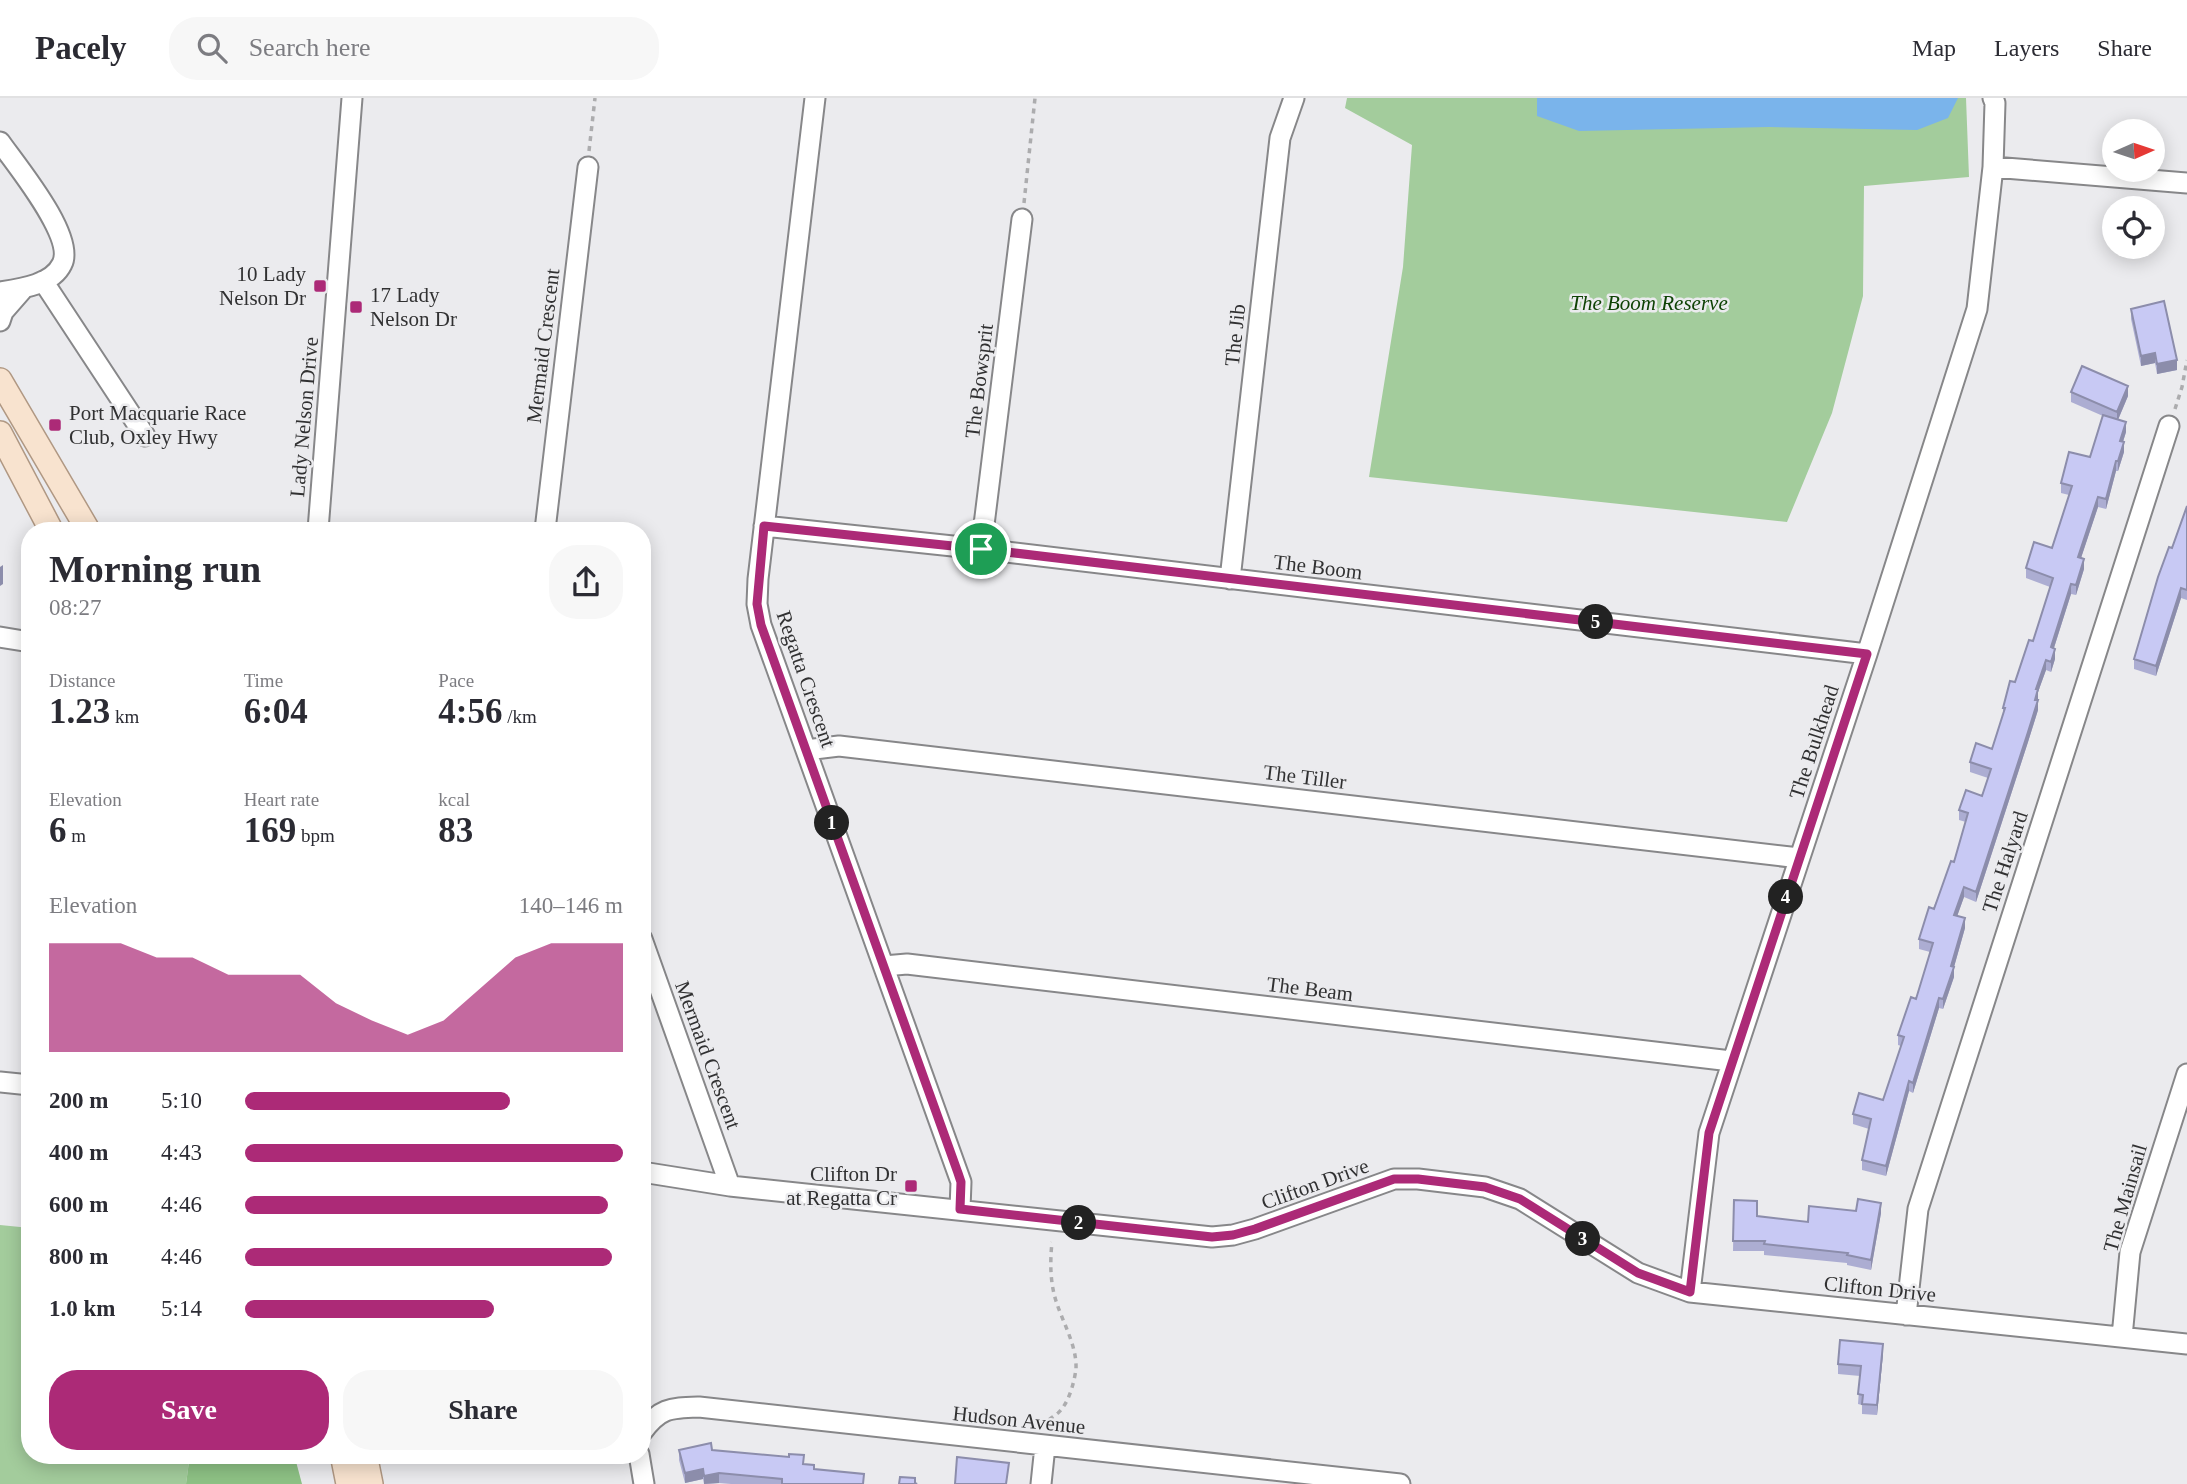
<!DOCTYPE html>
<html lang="en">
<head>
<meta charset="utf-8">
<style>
  :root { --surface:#fff; --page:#f7f7f7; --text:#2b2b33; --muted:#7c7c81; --line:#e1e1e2; --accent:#ac2a77 }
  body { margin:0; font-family:"Times New Roman",serif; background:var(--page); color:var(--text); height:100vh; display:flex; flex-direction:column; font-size:26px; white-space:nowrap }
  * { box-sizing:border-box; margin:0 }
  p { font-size:23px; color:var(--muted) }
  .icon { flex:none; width:38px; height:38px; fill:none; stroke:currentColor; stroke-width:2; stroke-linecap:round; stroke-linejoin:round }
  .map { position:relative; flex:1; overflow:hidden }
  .side { position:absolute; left:21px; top:424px; width:630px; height:942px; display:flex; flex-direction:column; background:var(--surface); border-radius:28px; box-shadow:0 4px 18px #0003 }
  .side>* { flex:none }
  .needle { width:46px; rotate:87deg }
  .fabs { position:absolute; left:2102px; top:21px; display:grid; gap:14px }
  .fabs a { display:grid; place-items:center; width:63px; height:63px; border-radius:50%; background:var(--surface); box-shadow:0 4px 18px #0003; font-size:35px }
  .pin { position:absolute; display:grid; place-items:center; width:60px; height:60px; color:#fff; margin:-30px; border:4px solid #fff; border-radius:50%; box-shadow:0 2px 7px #0007 }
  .km { position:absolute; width:35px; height:35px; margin:-18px; border-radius:50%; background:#222; color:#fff; font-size:19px; line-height:35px; text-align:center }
  .round { display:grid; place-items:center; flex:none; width:74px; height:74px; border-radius:28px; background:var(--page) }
  .headline { display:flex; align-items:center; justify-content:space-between; height:119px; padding:0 28px }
  h1 { font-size:38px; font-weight:700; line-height:52px }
  .figures { display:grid; grid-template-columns:repeat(3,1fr); gap:10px; height:119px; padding:7px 28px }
  .figures div { display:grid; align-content:center }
  .figures b { font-size:35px; font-weight:700 }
  .figures small { font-size:19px; font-weight:400 }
  .figures p { font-size:19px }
  .chart { height:196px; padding:14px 28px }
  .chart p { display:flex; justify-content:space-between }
  .chart svg { width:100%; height:126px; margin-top:7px; fill:var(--accent); opacity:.7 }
  .cta { display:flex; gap:14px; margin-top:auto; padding:14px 28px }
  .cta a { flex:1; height:80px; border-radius:28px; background:var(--accent); color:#fff; font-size:28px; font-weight:700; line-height:80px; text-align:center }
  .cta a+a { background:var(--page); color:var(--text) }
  ul { padding:0 28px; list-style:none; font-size:23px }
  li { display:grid; grid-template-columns:112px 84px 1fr; align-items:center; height:52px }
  li i { height:18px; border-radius:9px; background:var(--accent) }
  header { display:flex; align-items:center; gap:42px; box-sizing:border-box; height:98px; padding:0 35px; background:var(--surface); border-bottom:2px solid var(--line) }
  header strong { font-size:33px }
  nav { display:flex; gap:38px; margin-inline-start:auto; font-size:24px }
  .search { width:490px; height:63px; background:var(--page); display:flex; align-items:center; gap:18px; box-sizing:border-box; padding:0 24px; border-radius:28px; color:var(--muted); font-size:26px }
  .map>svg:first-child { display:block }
</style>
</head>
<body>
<header>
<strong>Pacely</strong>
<div class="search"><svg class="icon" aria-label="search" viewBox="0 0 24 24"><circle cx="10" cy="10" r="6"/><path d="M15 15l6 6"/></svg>Search here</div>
<nav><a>Map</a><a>Layers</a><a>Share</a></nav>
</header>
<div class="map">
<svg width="2187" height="1386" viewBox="0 0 2187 1386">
  <rect width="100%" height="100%" fill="#ebebee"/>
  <path fill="#a3cc9c" d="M1347 0H1966L1969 79 1864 88 1863 198 1832 315 1787 424 1369 379 1403 169 1412 47 1345 10Z
    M0 1127 30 1130V1356H190L186 1386H0Z"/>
  <path fill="#8ec285" d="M190 1356H294L302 1386H186Z"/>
  <path fill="#7ab4eb" d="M1537 0H1958L1948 20 1917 32 1769 29 1579 33 1537 18Z"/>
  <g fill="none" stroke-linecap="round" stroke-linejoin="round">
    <g stroke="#878789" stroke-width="23">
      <path id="minor" d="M815 0 758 481 757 506 761 527 961 1084 960 1111
        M0 44C16 67 76 139 62 166 52 187 20 191 0 194
        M1993 69 2187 85
        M43 183 145 338
        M0 223 3 214 24 190
        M764 428 981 451 1867 556
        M318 432 352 0
        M545 432 588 69
        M981 451 1022 121
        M1230 481 1280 40 1294 0
        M0 539 30 544
        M806 652 839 648 1799 760
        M642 841 730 1088
        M884 868 907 866 1731 963
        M0 984 30 987
        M642 1074 730 1088 1212 1139 1233 1137 1255 1131 1394 1081H1418L1485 1089 1520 1101 1638 1175 1690 1194 2187 1246
        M1690 1194 1709 1035 1867 556 1977 211 1993 69 1995 5 1993 0
        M1906 1217 1918 1111 2169 328
        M2122 1239 2130 1154 2187 976
        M642 1334C660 1310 669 1310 699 1309L1400 1386
        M639 1356 644 1386
        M1041 1386 1045 1348"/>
    </g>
    <g stroke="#b09883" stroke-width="26">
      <path id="major" d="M0 282 88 432
        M0 335 51 432
        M342 1356 348 1386
        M365 1356 371 1386"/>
    </g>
    <path stroke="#acacae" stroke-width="3.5" stroke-dasharray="5 5" stroke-linecap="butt" d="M589 53 595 0
      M1024 105 1035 0
      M2175 311 2182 289 2187 262
      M1044 1330C1047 1321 1051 1321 1058 1315 1069 1305 1074 1285 1076 1271 1077 1248 1063 1225 1056 1203 1050 1184 1050 1164 1052 1144"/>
    <use href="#minor" stroke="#fff" stroke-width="19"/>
    <use href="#major" stroke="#f8e3cf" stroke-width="23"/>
  </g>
  <path fill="#acadd2" d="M2131 211 2177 272 2157 276 2155 265 2141 268 2131 221Z
    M2071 294 2128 298 2118 322 2126 334 2123 344 2124 354 2118 373H2116L2106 411 2098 409 2081 460 2084 471 2076 497 2071 496 2054 550 2055 561 2051 574 2046 572 2038 594V612L2028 644 1976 804 1964 799 1957 818 1965 830 1954 869V879L1943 911 1939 910 1913 995 1909 993 1886 1078 1862 1072V1062L1869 1031 1853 1026V1016L1883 1002 1901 948 1898 947V937L1916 901 1930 854 1919 851V841L1954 764 1966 724 1959 722V712L1982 698 1988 680 1970 674V664L1992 651 2003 618V610L2033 543 2050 489 2026 480V470L2052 450 2069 397 2061 395V385L2090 359 2103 318 2071 304Z
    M2187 408V502L2181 500 2156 578 2134 571V561Z
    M1734 1102 1757 1118 1808 1124 1881 1115 1871 1172 1847 1167V1165L1764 1157V1153H1733Z
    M1883 1256 1877 1317 1862 1316V1307L1858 1306 1860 1278 1838 1276V1266Z
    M679 1352H712L804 1367 814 1371 864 1386H731L719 1385 704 1386 703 1381 685 1385 679 1362Z"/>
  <path fill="#8c8dab" d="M2155 255V265L2141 268V258Z
    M2177 262V272L2157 276V266Z
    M2128 288V298L2117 324V314Z
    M2126 324V334L2120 353V343Z
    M2124 344V354L2118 373V363Z
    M2116 363V373L2106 411V401Z
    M2098 399V409L2078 469V459Z
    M2084 461V471L2076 497V487Z
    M3 467V486L0 488V469Z
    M2071 486V496L2051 559V549Z
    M2181 490V500L2156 578V568Z
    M2055 551V561L2051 574V564Z
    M2046 562V572L2038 594V612L2028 644 1976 804V794L2036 591Z
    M1964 789V799L1954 827V817Z
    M1965 820V830L1954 869V879L1943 911V901L1951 868Z
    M1939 900V910L1913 995V985Z
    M1909 983V993L1886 1078V1068Z
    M1881 1105V1115L1871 1172V1162Z
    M1883 1246V1256L1877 1317V1307Z
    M703 1371V1381L685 1385V1375Z
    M719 1375V1385L704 1386V1378Z"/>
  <path fill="#c8c9f4" stroke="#8c8dab" stroke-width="2" d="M2164 203 2177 262 2157 266 2155 255 2141 258 2131 211Z
    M2082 268 2128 288 2117 314 2071 294Z
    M2103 317 2126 324 2120 343 2124 344 2118 363H2116L2106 401 2098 399 2078 459 2084 461 2076 487 2071 486 2051 549 2055 551 2051 564 2046 562 2036 591H2038L2035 602H2038L2028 634 1976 794 1964 789 1954 817 1965 820 1951 868 1954 869 1943 901 1939 900 1913 985 1909 983 1886 1068 1862 1062 1871 1021 1853 1016 1859 995 1883 1002 1904 939 1898 937 1911 899 1916 901 1933 845 1919 841 1929 809 1934 811 1951 763 1954 764 1968 715 1959 712 1966 692 1982 698 1991 671 1970 664 1976 645 1992 651 2005 610H2003L2010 583 2015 584 2029 542 2033 543 2053 480 2026 470 2034 444 2052 450 2072 388 2061 385 2069 354 2090 359Z
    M2187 408V492L2181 490 2156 568 2134 561 2158 479 2169 449 2172 450Z
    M1858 1101 1881 1105 1871 1162 1847 1157 1848 1155 1764 1146 1765 1143H1733L1734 1102 1757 1103V1118L1808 1124 1809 1108 1856 1113Z
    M1840 1242 1883 1246 1877 1307 1862 1306 1863 1297 1858 1296 1861 1268 1838 1266Z
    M711 1345 712 1352 789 1359V1356L804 1357 803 1366 814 1367V1371L864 1376 863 1386H782V1381L719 1375 704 1378 703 1371 685 1375 679 1352Z
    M957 1359 1009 1365 1006 1386H955Z
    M900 1379 915 1380V1385L917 1386H899Z"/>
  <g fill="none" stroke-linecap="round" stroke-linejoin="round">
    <g stroke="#fff" stroke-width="14">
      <path id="route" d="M764 428 981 451 1867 556 1709 1035 1690 1194 1638 1175 1520 1101 1485 1089 1418 1081H1394L1255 1131 1233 1137 1212 1139 960 1111 961 1084 958 1075 761 527 757 506Z"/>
    </g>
    <use href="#route" stroke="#ac2a77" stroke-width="9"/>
  </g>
  <g fill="#ac2a77" stroke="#ebebee" stroke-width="2.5">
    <rect x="313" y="181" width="14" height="14" rx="3.5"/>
    <rect x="349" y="202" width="14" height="14" rx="3.5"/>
    <rect x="48" y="320" width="14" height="14" rx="3.5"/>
    <rect x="904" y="1081" width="14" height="14" rx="3.5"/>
  </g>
  <g text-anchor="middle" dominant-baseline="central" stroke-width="5" stroke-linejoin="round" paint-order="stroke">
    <g font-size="21" fill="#313132" stroke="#ebebee" text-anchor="end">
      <text x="306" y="176">10 Lady<tspan x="306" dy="24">Nelson Dr</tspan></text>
      <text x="370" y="197" text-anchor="start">17 Lady<tspan x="370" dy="24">Nelson Dr</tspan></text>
      <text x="69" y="315" text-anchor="start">Port Macquarie Race<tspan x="69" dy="24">Club, Oxley Hwy</tspan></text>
      <text x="897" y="1076">Clifton Dr<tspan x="897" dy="24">at Regatta Cr</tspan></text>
    </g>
    <g font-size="21" font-style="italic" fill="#0e4204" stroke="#ebebee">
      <text x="1649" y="205">The Boom Reserve</text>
    </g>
    <g font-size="21" fill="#313132" stroke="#ebebee">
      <text transform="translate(1235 237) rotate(-84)">The Jib</text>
      <text transform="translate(543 248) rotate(-83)">Mermaid Crescent</text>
      <text transform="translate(979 283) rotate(-83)">The Bowsprit</text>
      <text transform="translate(304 319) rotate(-85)">Lady Nelson Drive</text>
      <text transform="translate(1318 469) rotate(7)">The Boom</text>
      <text transform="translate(806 581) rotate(71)">Regatta Crescent</text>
      <text transform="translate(1814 644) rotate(-72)">The Bulkhead</text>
      <text transform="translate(1305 679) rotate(7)">The Tiller</text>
      <text transform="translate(2005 764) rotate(-72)">The Halyard</text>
      <text transform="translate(1310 891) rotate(7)">The Beam</text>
      <text transform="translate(708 957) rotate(70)">Mermaid Crescent</text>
      <text transform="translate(1315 1086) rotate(-20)">Clifton Drive</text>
      <text transform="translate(2125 1100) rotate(-74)">The Mainsail</text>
      <text transform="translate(1880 1191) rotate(6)">Clifton Drive</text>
      <text transform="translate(1019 1322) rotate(6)">Hudson Avenue</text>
    </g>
  </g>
</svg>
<div class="fabs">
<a><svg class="needle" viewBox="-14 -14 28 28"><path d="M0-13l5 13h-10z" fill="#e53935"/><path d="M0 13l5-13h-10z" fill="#7c7c81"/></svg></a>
<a><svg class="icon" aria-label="locate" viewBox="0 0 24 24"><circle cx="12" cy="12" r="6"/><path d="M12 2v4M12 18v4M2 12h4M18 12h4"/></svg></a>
</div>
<div class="pin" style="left:981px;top:451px;background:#1e9e55"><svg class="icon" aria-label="arrive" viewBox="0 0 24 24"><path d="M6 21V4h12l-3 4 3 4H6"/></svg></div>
<b class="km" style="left:832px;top:725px">1</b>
<b class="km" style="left:1079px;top:1125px">2</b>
<b class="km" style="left:1583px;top:1141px">3</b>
<b class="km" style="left:1786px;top:799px">4</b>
<b class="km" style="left:1596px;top:524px">5</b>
<section class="side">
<div class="headline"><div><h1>Morning run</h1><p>08:27</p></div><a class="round"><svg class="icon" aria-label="share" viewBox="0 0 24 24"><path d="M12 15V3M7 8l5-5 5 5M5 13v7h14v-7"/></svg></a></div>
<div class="figures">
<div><p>Distance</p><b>1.23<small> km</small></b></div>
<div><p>Time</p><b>6:04</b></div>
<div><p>Pace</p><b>4:56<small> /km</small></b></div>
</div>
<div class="figures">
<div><p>Elevation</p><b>6<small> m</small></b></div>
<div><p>Heart rate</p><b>169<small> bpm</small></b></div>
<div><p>kcal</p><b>83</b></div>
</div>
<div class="chart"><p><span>Elevation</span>140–146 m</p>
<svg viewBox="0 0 160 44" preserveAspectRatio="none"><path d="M0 44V6L10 6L20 6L30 11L40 11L50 17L60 17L70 17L80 27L90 33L100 38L110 33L120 22L130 11L140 6L150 6L160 6V44z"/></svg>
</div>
<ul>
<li><b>200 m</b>5:10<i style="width:70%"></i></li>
<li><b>400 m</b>4:43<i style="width:100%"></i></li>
<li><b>600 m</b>4:46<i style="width:96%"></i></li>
<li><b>800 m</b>4:46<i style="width:97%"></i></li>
<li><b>1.0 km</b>5:14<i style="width:66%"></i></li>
</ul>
<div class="cta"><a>Save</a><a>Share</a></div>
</section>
</div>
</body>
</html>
